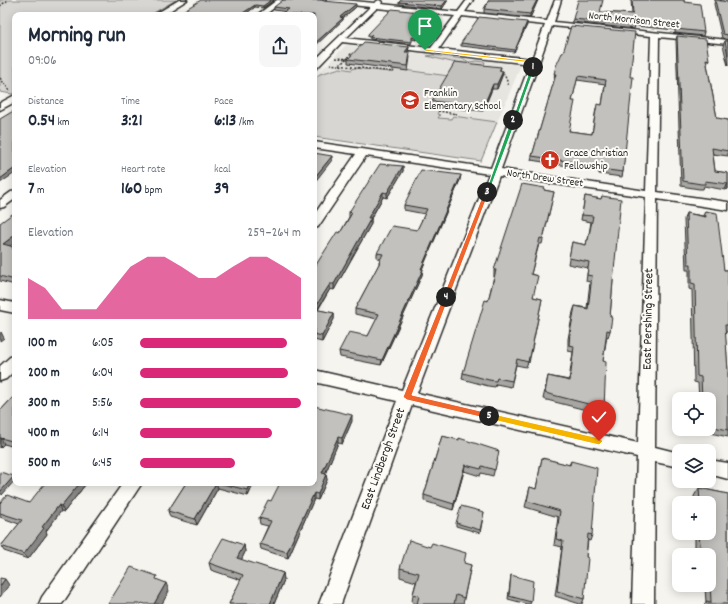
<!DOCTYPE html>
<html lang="en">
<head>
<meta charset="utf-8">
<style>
  :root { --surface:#fff; --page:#f6f6f7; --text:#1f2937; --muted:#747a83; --accent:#db2777 }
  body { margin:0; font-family:Dekko,sans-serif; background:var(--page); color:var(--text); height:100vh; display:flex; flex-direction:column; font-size:15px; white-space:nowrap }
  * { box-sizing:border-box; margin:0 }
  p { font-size:13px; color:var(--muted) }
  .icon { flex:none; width:22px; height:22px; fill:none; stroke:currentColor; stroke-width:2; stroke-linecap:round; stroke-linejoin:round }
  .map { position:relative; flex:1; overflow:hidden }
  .panel { position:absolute; left:12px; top:12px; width:305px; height:474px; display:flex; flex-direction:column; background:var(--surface); border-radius:8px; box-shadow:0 2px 10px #0003 }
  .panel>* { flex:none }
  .tools { position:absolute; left:672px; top:392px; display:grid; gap:8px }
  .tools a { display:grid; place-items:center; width:44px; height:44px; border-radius:8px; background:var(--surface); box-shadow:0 2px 10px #0003; font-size:20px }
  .pin { position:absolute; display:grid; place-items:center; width:34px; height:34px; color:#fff; margin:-41px -17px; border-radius:50% 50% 50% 0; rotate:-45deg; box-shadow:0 0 4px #0007 }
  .pin .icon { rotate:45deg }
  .km { position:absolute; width:20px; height:20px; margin:-10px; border-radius:50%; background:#222; color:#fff; font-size:11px; line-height:20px; text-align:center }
  .round { display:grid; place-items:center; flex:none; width:42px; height:42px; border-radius:8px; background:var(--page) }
  .headline { display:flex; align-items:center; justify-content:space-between; height:68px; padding:0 16px }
  h1 { font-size:22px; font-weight:800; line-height:30px }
  .metrics { display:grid; grid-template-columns:repeat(3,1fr); gap:6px; height:68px; padding:4px 16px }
  .metrics div { display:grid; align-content:center }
  .metrics b { font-size:17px; font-weight:800 }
  .metrics small { font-size:11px; font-weight:400 }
  .metrics p { font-size:11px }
  .chart { height:112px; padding:8px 16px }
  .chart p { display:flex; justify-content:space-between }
  .chart svg { width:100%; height:72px; margin-top:4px; fill:var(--accent); opacity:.7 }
  ul { padding:0 16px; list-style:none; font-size:13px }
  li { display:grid; grid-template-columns:64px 48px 1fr; align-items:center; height:30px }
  li i { height:10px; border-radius:5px; background:var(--accent) }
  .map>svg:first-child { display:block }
</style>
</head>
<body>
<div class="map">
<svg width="728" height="604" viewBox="0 0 728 604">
  <rect width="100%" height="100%" fill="#f5f4ef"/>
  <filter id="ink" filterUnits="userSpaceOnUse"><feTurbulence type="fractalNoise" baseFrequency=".025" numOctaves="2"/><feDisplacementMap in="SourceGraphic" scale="8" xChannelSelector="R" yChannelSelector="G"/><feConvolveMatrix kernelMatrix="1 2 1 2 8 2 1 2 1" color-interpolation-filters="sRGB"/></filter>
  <g filter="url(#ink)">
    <path fill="#e6e5e0" d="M346 45 521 65 481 161 314 137V78Z"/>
    <path fill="#d7d6d2" stroke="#81807e" d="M0 0H176L150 15H15V93L12 94 0 92Z
      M433 55 464 59 469 62 477 61 485 62 483 68C464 65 446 61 427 56Z
      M340 68 352 70 354 68 390 72 392 70 397 69 449 76 432 105 441 107 437 114 440 115 438 118 451 119 453 116 497 122 481 161 314 137V78L320 74Z"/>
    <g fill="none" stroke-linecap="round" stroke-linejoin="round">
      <g stroke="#2b2b2b" stroke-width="3">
        <path id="minor" d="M179 0H187L163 15H154Z
          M277 0H284L265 15H257Z
          M321 0H343L374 3 379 0 382 2 381 4 458 12 467 0H473L465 12 547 21 555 0H561L554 22 728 40V44L659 37 657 192 728 202V210L657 199 655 447 679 453V467L655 462 654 604H632L637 457 412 405 341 604H319L397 401 314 382V370L402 390 489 174 366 156 318 227 314 228V215L356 154 314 148V142L491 168 530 64 342 42 317 68H314V61L370 7 324 2ZM377 8 455 16 431 48 346 38ZM462 16 545 25 532 59 439 49ZM552 26 651 36 646 191 501 169ZM499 176 646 197 638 443 417 393Z
          M15 95V102L0 110V103Z
          M15 191V199L4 207 0 208V200L11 192Z
          M0 300 15 303V313L0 310Z
          M15 356V370L6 379 0 381V366L10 357Z
          M709 460 728 463V479L709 474Z
          M123 483H142L62 604H39L42 597Z"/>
      </g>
      <g stroke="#2b2b2b" stroke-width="3">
        <path id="major" d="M721 0H728V3L722 2Z"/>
      </g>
      <path stroke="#2b2b2b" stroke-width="1.5" stroke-dasharray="2 1.5" stroke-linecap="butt" d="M0 6 8 0
        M336 58 351 59
        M330 64 393 72 395 70
        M340 65 351 54H354
        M498 69 504 74 509 86
        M0 78 10 91
        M438 111 457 114"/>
      <use href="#minor" fill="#fdfcf7" fill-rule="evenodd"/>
      <use href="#major" fill="#fdfcf7" fill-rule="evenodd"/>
    </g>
    <path fill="#a7a6a3" stroke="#2b2b2b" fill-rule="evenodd" d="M274 0 263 8 255 7 244 15H176Z
      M448 0 442 9 399 4V2Z
      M489 0H538L530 18 484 13V9Z
      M631 0H684V2L704 32 703 36 675 33V30L635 26 634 29 572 22 573 19 600 12 632 14Z
      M715 0 728 2V40L722 38 714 4Z
      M324 1 356 7 343 18V20L274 10V7Z
      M437 14V16L416 40 412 39 411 44 370 39V37H368V34Z
      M527 25 514 52 461 46V43Z
      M677 36 709 60 707 64 717 118 728 120V156L713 154 715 171 728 173V189L725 190 704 186 703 189H699L681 186 676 40Z
      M725 41H728V66L723 45Z
      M409 47 408 52 410 57 408 71 348 63V59Z
      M556 66 630 77 623 172 622 177 599 174V172L586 170V169L531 160 532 156 555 78H554ZM577 80 605 84 602 105 596 108 592 134 569 131 572 101Z
      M501 67 500 71H503L502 76 497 89H492L483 111 432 106V101Z
      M403 166V171L387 198 383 197 372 217 371 218V224L334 290 330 289 318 310 334 313V319L322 342 314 340V268L340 233 349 217V212Z
      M460 180 422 269V275L381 365 340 357 339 351 368 336 377 319 355 314V309L379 264V262L380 259 377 258V253L417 230 425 214 404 210V205Z
      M544 190 554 192 542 244H539L531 274 533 297 542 299 529 363 528 362 526 367 516 365 511 387 496 384 495 387 488 386 462 379 463 373 488 301 494 276V270Z
      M585 196 601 199 602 196 613 281 610 317V331L608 337 607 336 603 361 604 408 602 414 543 399 548 376 569 380 573 352 568 351V339L573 312 575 306 587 308 590 282 586 281 588 268 568 264 572 242 586 245 587 240H588L591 222 581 220Z
      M705 211 724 270H728V332H725L728 371V437L693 429H709V399H699L698 383 694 382 692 290 689 289V270H686L684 219 686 213 703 216Z
      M0 223 10 246 14 247 15 249V285L0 281Z
      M15 395V447L4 444 0 448V411Z
      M314 406 352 421 342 444 338 443 325 474H326L327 480 318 500 314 499 288 558 261 549 260 544 268 526 260 524 259 518 271 501 314 483Z
      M442 436 499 451 493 476 481 473 480 476 464 471 453 510 424 501V495Z
      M542 458 569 465 571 461 592 535 590 541 588 540 586 557 584 599 582 604H580L555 596 562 547 554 545 558 517 525 507 530 487 536 489Z
      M186 483H254L248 496 218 488 197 525 170 517 168 511Z
      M85 485 64 512 61 511 46 531 47 534 28 559 4 551 1 546 19 524 0 517V503H29Z
      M699 488 728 494V604H704L706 602 705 588 697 585H709V555H695V536L696 533H709V503H695L694 496Z
      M484 512 480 533 456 526V523Z
      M244 545 245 552 241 560 283 573 284 580 274 604H229L241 580 211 570 209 563Z
      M465 564 471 565 463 604H417L412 602 413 594 416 582 400 577V568Z
      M511 575 531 602 530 604H527L508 599Z"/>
    <path fill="#888785" stroke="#2b2b2b" d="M271 0H274L263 8V6Z
      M447 0H448L442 9V6Z
      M537 0H538L530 18V14Z
      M356 4V7L340 20V17Z
      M255 5V7L244 15H240Z
      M437 14V16L416 40V38Z
      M343 18V20L314 47V44Z
      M527 22V25L514 52 515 50Z
      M409 47 408 51 404 56 405 52Z
      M503 71 502 76 497 89V84Z
      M493 84 492 89 483 111V107Z
      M332 156V160L314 183V178Z
      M403 166V171L387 198V193Z
      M15 168V173L0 183V179Z
      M461 175 460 180 420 274 421 269Z
      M728 184V189L725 190 727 185Z
      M383 192V197L368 223V218Z
      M371 218V224L334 290V284Z
      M15 235V242L5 250 3 244Z
      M423 269 422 275 381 365 382 360Z
      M330 284V289L314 315V309Z
      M334 313V319L322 342V336Z
      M1 332 4 338 0 341V334Z
      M352 415V421L342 444V438Z
      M338 437V443L323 479 322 473Z
      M0 438H1L4 444 0 448Z
      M465 465 464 471 453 510 454 504Z
      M326 474 327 480 318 500V494Z
      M14 476 15 480 2 495 0 492Z
      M80 483H84L85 485 64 512 61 506Z
      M216 483 218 488 197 525 195 519Z
      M250 483H254L248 496 247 490Z
      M314 493V499L288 558 287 552Z
      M59 505 61 511 46 531 47 534 28 559 24 554 42 527Z
      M244 545 245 552 239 565 237 558Z
      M283 573 284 580 274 604H270Z
      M5 579 9 585 0 597V586Z
      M166 583 169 591 162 604H154Z"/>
    <path fill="#c2c1be" stroke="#2b2b2b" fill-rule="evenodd" d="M201 0H271L263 6 255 5 240 15H176Z
      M283 0H322L324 1 356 4 340 17 343 18 314 44V15H280L289 9 274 7Z
      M401 0H447L442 6 399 2Z
      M489 0H537L530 14 484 9Z
      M578 0H603L600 12 633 14 632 0H684V2L700 4 704 32 676 29V26L636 22 635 25 573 19Z
      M715 0 728 2V35L723 34Z
      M392 9 437 14 416 38 412 37V42L370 37 372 35 368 34Z
      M479 17 527 22 515 50 461 43Z
      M571 26 635 32 630 77H633L623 172 600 169V167L587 166V164L532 156 556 74H554L556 66 562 53H563ZM578 76 606 80 602 105 597 104 592 134 569 131 575 101H572Z
      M677 36 706 39 709 60 706 59 717 118 728 120V151L712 148 715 171 728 173V184L705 181V184H701L683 181Z
      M725 41H728V56Z
      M364 42 409 47 405 52H410L408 66 348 59Z
      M455 62 501 67 499 71H503L497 84H493L483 107 432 101Z
      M15 110V168L0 179V119Z
      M314 153 332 156 314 178Z
      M380 164 403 166 387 193 383 192 372 211 368 218H371L334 284H330L314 309 334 313 322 336 314 334V268L337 232 340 233 352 213 349 212Z
      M421 170 461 175 421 269H423L382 360 339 351 349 332 368 336 379 314 355 309 380 262H379L383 254 377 253 392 226 417 230 427 209 404 205Z
      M522 184 545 188 544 190 554 192 543 239 540 238 531 274 538 276 533 297 542 299 530 357H529L528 362 517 359 512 381 497 378 496 381 489 380 463 373 485 300 488 301 496 270H494Z
      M585 196 601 199 602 196 621 199 613 281 610 317H612L610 331 607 330 603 361 606 362 604 408 545 393 548 376 570 381 574 346 569 345 570 333 575 306 588 309 592 276 587 275 589 262 569 258 572 242 586 245 587 240H588L593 216 582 215Z
      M705 211 717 213 724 270H728V325H725L728 371V430L709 426V399H702L701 377 697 376 695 284 691 283V264H688L686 213 706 217Z
      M15 212V235L3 244 14 247 12 248 15 249V280L0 276V223Z
      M15 395V442L1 438H0V411Z
      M314 406 352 415 342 438 338 437 322 473 326 474 318 494 314 493 287 552 260 544 271 521 259 518 268 500 271 501 280 483H314Z
      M442 436 459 440V438L499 451 495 470 482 466 481 469 465 465 454 504 424 495Z
      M542 458 570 465 571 461 597 468 592 535 588 534 586 557 588 558 584 599 557 591 563 541 556 539 560 511 527 501 530 487 536 489Z
      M0 472 14 476 0 492Z
      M45 483H80L61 506 59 505 42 527 44 528 24 554 1 546 22 520 0 513V503L7 495 29 503Z
      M186 483H216L195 519 168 511Z
      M219 483H250L247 490Z
      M699 488 728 494V604H707L706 601 711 602 710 580 709 579V555H701L699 533H709V503H700Z
      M461 506 484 512 480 530 456 523Z
      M223 538 244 545 237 558 283 573 270 604H229L243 575 209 563Z
      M409 540 430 547 432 543 466 553 464 563 471 565 464 598 456 595 454 604H417L419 596 413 594 419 573 400 568Z
      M131 567 157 576 156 579 166 583 154 604H145L142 603 141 604H108Z
      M511 575 533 581 531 602 509 596Z
      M0 578 5 579 0 586Z"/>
  </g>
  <path fill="#f5b400" stroke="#fff" d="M424 49 534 61 536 62 533 68 531 67 532 63 425 51Z"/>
  <path fill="#22a559" stroke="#fff" d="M533 66 535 67 516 120 512 121 531 67Z"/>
  <path fill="#22a559" stroke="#fff" d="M513 119 516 120 489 192 485 194 511 120Z"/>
  <path fill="#f0652b" stroke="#fff" d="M487 191 489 192 449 297 444 298 443 297 484 192Z"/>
  <path fill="#f0652b" stroke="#fff" d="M444 295 449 297 412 395 489 413 492 414V418L489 419 407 400 403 397Z"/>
  <path fill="#f5b400" stroke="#fff" d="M489 413 599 438 603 441 599 445 489 419 485 416Z"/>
  <defs>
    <g id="school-disc" transform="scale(1)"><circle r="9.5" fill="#c8321e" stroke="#fdfcf7"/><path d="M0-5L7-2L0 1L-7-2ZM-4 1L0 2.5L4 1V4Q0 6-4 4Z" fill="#fff"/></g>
    <g id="church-disc" transform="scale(1)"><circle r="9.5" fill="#c8321e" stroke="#fdfcf7"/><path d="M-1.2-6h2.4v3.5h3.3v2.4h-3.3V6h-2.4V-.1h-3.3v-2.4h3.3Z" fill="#fff"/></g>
  </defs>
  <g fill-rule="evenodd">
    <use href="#school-disc" x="410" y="100"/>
    <use href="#church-disc" x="550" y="160"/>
  </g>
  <g text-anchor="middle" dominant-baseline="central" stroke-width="4" stroke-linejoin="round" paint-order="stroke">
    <g font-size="11" fill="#2b2b2b" stroke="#fdfcf7">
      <text transform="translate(634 21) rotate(6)">North Morrison Street</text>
      <text transform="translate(545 179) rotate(8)">North Drew Street</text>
    </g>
    <g font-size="11" fill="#2b2b2b" stroke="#fdfcf7" text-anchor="start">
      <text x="424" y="94">Franklin<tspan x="424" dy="13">Elementary School</tspan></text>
      <text x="564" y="154">Grace Christian<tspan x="564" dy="13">Fellowship</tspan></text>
    </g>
    <g font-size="13" fill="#2b2b2b" stroke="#fdfcf7">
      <text transform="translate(649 319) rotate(-89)">East Pershing Street</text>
      <text transform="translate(384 459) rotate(-70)">East Lindbergh Street</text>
    </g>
  </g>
</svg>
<div class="tools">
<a><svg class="icon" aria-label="locate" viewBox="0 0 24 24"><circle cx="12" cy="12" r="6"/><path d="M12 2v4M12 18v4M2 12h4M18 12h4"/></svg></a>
<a><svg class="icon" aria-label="layers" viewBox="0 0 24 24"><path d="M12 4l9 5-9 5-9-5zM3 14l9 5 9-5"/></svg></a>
<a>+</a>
<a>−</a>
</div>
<div class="pin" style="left:425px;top:50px;background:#1e9e55"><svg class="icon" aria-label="arrive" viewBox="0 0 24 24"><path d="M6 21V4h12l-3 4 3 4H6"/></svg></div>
<div class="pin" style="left:599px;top:441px;background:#d93025"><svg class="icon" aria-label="check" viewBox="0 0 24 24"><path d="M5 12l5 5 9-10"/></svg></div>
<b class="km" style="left:533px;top:67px">1</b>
<b class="km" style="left:513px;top:120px">2</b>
<b class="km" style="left:487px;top:192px">3</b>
<b class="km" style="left:446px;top:297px">4</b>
<b class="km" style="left:489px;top:416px">5</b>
<section class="panel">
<div class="headline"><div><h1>Morning run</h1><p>09:06</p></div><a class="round"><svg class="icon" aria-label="share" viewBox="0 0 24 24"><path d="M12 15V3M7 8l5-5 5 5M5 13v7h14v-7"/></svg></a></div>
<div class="metrics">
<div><p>Distance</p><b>0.54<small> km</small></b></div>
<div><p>Time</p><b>3:21</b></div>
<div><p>Pace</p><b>6:13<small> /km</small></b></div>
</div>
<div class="metrics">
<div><p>Elevation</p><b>7<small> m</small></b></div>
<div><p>Heart rate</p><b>160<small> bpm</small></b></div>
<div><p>kcal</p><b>39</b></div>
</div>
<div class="chart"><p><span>Elevation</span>259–264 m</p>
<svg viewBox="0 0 160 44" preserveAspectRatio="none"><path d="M0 44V19L10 25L20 38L30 38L40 38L50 25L60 12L70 6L80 6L90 12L100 19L110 19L120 12L130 6L140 6L150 12L160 19V44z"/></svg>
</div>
<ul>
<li><b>100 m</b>6:05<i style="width:91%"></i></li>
<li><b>200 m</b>6:04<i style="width:92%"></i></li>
<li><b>300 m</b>5:56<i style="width:100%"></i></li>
<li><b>400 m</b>6:14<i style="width:82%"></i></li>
<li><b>500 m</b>6:45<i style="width:59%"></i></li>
</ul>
</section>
</div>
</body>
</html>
